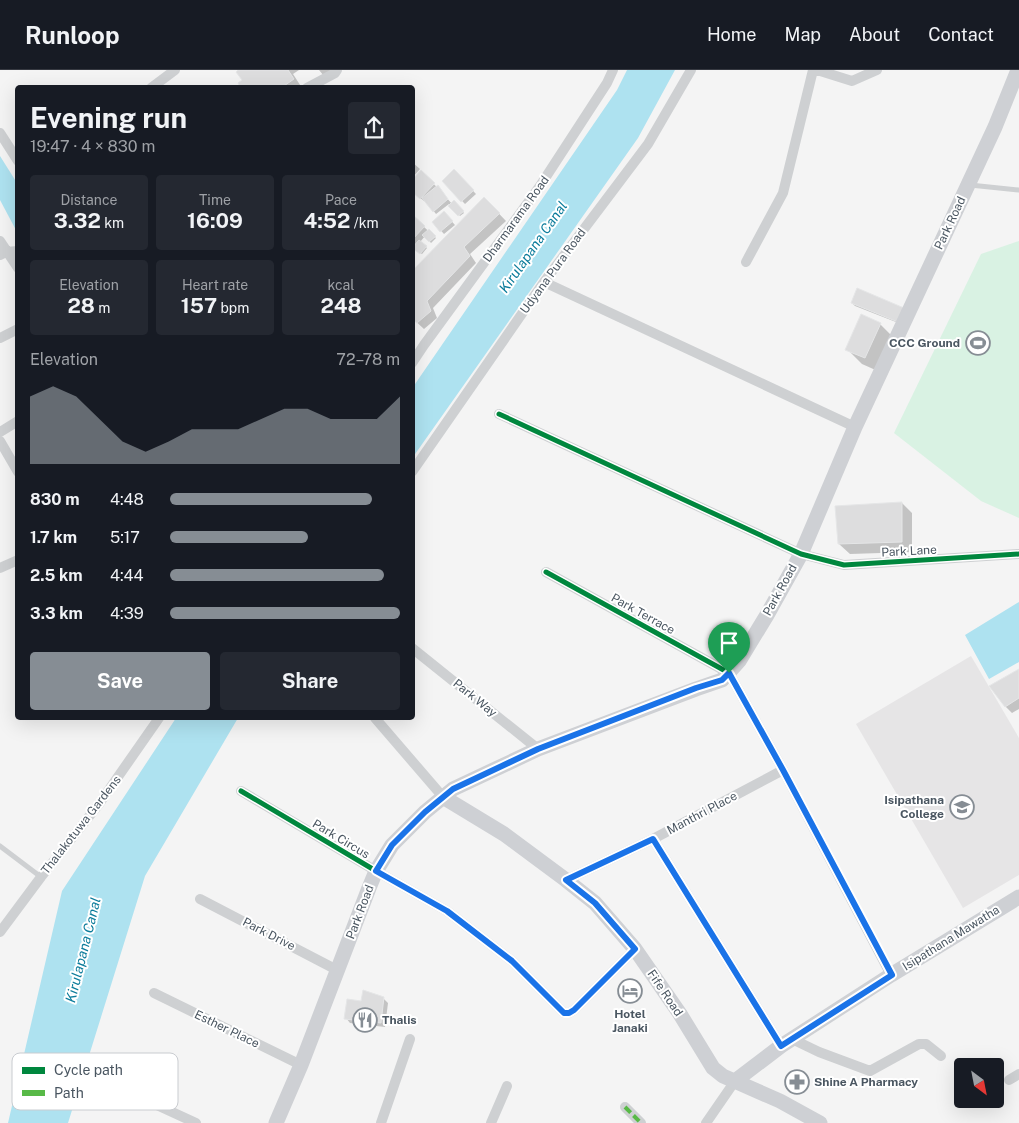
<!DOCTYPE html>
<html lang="en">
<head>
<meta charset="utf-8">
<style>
  :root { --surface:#171b24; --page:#242831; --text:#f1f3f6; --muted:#9ea1a6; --line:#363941; --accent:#868d94 }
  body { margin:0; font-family:"Public Sans",sans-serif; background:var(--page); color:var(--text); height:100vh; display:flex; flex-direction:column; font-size:19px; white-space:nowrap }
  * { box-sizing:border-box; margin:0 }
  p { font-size:16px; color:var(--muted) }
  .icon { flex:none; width:28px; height:28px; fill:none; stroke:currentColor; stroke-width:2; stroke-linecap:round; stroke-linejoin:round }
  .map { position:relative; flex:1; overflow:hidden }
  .side { position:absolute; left:15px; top:15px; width:400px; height:635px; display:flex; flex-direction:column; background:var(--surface); border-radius:5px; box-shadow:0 5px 20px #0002 }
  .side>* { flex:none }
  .needle { width:32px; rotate:148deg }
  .buttons { position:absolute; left:954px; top:988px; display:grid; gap:10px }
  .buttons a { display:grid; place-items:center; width:50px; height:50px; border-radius:5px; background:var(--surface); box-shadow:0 5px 20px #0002; font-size:25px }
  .pin { position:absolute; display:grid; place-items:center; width:42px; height:42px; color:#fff; margin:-51px -21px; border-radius:50% 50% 50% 0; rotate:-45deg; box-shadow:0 0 5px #0007 }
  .pin .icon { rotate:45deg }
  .round { display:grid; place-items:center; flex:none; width:52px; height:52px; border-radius:5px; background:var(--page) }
  .summary { display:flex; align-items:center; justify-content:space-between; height:85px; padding:0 15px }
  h1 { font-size:28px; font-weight:700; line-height:38px }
  .stats { display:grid; grid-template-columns:repeat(3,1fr); gap:8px; height:85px; padding:5px 15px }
  .stats div { display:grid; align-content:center; border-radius:5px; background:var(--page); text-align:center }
  .stats b { font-size:21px; font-weight:700 }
  .stats small { font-size:14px; font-weight:400 }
  .stats p { font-size:14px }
  .chart { height:140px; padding:10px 15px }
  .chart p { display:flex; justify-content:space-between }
  .chart svg { width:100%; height:90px; margin-top:5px; fill:var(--accent); opacity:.7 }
  .action { display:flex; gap:10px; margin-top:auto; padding:10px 15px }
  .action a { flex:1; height:58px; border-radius:5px; background:var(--accent); color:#fff; font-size:20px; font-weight:700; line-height:58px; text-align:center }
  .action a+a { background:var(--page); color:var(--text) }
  ul { padding:0 15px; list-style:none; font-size:16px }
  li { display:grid; grid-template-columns:80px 60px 1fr; align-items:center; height:38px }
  li i { height:12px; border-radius:6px; background:var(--accent) }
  header { display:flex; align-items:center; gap:30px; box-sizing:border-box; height:70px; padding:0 25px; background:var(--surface); border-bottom:1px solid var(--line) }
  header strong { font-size:24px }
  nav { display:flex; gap:28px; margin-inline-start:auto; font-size:18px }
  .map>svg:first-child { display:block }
</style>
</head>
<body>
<header>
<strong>Runloop</strong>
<nav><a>Home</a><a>Map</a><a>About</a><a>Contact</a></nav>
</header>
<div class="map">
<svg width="1019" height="1053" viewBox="0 0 1019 1053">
  <rect width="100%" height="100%" fill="#f4f4f4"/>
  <path fill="#e6e5e6" d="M971 586 1019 668V805L963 838 856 654Z"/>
  <path fill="#d9f2e3" d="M1019 171V448L981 431 894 363 981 184Z"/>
  <path fill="#aee2f0" d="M627 0H675L638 68 413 387V317L617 20Z
    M0 86 17 113V162L0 130Z
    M1019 532V592L989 609 965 565Z
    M176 648H238L145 806 68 1053H8L62 821Z"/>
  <path fill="#0003" d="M240 0H299L293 4 302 18H242L243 11Z
    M319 0H334L324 6Z
    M412 92 420 99 412 108Z
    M454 101 476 124 465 134 443 111Z
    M421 102 440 120 452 134 454 132 464 143 460 146 449 134 436 144 425 130 424 131 412 121V109L414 110Z
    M484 128 506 151 470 184 476 193 433 238 437 248 424 259 412 248Z
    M444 143 455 155 444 164 433 152Z
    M412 146 436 168 431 173 425 166 420 172 427 178 422 184 414 178 412 180Z
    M857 220 901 254 855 236 852 233Z
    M880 254 895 269 880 302 862 294 847 279Z
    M902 433 912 443V482L850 484 839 474Z
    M1019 601V639L1012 643 1005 636Z
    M383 928 388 933 385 957 350 953 346 948 362 932Z"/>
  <path fill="#ddddde" stroke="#e5e6e7" d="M238 0H288L294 9 281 18H241L238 13 242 10 236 2Z
    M454 99 474 120 461 132 442 111Z
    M421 100 435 113 420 129 412 122V110Z
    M438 115 448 129 433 142 422 128Z
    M484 127 500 143 464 177 470 186 427 231 431 241 417 253 412 249V201Z
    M454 130 464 141 458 146 448 136Z
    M444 141 453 151 440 162 432 152Z
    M412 144 425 156 412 170Z
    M429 159 436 166 429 172 422 165Z
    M419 170 427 176 420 184 412 178Z
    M857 218 904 238 898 252 851 233Z
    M861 244 881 253 865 288 845 280Z
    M902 432V472L838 474 835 436Z
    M1019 599V628L1005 637 989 616Z
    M363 920 384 927 381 953 344 949 347 929 361 931Z"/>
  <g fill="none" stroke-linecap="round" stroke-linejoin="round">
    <path stroke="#ced0d2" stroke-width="5" d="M970 115 1019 120
      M0 776 41 807"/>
    <path stroke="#ced0d2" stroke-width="10" d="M817 0 852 11 877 0
      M151 18 175 0
      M307 18 335 3 337 0
      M0 63 18 91
      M0 171 18 198
      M0 185 6 182 18 181
      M746 192 783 123 813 0
      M544 212 855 357
      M0 268 18 259
      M412 293 424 275 540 116 607 13 613 0
      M499 344 801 484 844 495 1019 484
      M0 362 18 351
      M0 371 18 402
      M412 402 544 212 648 74 691 0
      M0 498 18 490
      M546 502 729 603 783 700 891 905
      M412 578 538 679
      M375 648 443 727
      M241 721 376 801 447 841 512 891 564 943H569L574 940 635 879
      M653 769 781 976
      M566 810 653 769 783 700
      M200 829 337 900
      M0 862 41 807 99 734 159 648
      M154 923 301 995
      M792 969 819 982 870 1001 919 974H926L941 986
      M1009 1010 1019 1004
      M122 1019 196 1053
      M625 1037 641 1053
      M381 1053 410 969
      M491 1053 507 1016
      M706 1053 735 1011"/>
    <path stroke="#ced0d4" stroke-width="15" d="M443 727 504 764 566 810 595 833 635 879 680 944 713 998 723 1006 780 1031 820 1053
      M735 1011 781 976 891 905 1019 827
      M276 1053 301 995 369 818 376 801 392 775 425 742 453 719 538 679 696 619 722 610 739 591 767 545 801 484 855 357 995 57 1018 0"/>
    <path stroke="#58b947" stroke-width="4" stroke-dasharray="8 4" stroke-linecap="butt" d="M625 1037 641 1053"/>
    <g stroke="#fff" stroke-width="8">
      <path id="cycleway" d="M499 344 801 484 844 495 1019 484
        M546 502 729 603 783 700 891 905
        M241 721 376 801 447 841 512 891 564 943H569L574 940 635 879"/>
    </g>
    <use href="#cycleway" stroke="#00873e" stroke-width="5"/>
  </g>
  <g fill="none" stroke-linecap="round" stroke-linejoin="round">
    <g stroke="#fff" stroke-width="10">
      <path id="route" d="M729 603 783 700 892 905 781 976 653 769 566 810 595 833 635 879 574 940 569 943H564L512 891 447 841 376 801 392 775 425 742 453 719 538 679 696 618 722 610Z"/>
    </g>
    <use href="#route" stroke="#1a73e8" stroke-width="6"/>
  </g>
  <defs>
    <g id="stadium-ring" transform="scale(1.25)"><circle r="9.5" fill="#fff" stroke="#868d94" stroke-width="1.5"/><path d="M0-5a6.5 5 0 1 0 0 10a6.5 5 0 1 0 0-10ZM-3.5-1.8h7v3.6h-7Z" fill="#868d94"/></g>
    <g id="school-ring" transform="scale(1.25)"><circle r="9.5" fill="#fff" stroke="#868d94" stroke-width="1.5"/><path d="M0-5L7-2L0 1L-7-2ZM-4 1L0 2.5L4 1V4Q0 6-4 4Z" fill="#868d94"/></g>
    <g id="hotel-ring" transform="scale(1.25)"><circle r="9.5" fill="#fff" stroke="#868d94" stroke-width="1.5"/><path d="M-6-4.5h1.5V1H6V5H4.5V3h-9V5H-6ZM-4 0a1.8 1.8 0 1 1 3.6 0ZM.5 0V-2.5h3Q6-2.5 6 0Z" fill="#868d94"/></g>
    <g id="restaurant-ring" transform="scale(1.25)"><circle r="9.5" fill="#fff" stroke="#868d94" stroke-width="1.5"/><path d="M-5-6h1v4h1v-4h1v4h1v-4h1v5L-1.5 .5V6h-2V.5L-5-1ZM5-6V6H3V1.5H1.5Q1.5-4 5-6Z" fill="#868d94"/></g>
    <g id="pharmacy-ring" transform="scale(1.25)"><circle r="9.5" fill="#fff" stroke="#868d94" stroke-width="1.5"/><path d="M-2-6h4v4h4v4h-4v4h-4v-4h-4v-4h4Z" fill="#868d94"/></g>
  </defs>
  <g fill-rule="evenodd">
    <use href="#stadium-ring" x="978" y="273"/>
    <use href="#school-ring" x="962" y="737"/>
    <use href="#hotel-ring" x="630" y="921"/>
    <use href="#restaurant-ring" x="365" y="950"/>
    <use href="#pharmacy-ring" x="797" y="1012"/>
  </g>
  <g text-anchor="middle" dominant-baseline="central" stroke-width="4" stroke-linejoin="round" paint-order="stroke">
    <g font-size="12" fill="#4a5661" stroke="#fff">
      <text transform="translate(516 149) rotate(-54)">Dharmarama Road</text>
      <text transform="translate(950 153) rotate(-65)">Park Road</text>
      <text transform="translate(553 201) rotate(-54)">Udyana Pura Road</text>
      <text transform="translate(909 481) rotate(-3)">Park Lane</text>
      <text transform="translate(780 520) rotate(-61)">Park Road</text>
      <text transform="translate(643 544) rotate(29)">Park Terrace</text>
      <text transform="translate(475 628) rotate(39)">Park Way</text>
      <text transform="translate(702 743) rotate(-28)">Manthri Place</text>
      <text transform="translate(81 755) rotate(-52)">Thalakotuwa Gardens</text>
      <text transform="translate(341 769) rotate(31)">Park Circus</text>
      <text transform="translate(360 842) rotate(-69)">Park Road</text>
      <text transform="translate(269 864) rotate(27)">Park Drive</text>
      <text transform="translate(951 868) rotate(-32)">Isipathana Mawatha</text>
      <text transform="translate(665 923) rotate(56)">Fife Road</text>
      <text transform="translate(227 959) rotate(26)">Esther Place</text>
    </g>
    <g font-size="12" font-weight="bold" fill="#4a5661" stroke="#fff" text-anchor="end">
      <text x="960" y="273">CCC Ground</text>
      <text x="944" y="730">Isipathana<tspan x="944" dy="14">College</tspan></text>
      <text x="630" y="944" text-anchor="middle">Hotel<tspan x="630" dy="14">Janaki</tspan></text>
      <text x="382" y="950" text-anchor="start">Thalis</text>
      <text x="814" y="1012" text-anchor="start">Shine A Pharmacy</text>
    </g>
    <g font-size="14" font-style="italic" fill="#0c7c9b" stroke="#fff">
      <text transform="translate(533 177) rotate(-55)">Kirulapana Canal</text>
      <text transform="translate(83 880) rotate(-76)">Kirulapana Canal</text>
    </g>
  </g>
  <rect x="12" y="983" width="166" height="57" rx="8" fill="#fff" stroke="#c9ccd0" stroke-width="1"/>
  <rect x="22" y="997" width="23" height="7" fill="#00873e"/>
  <rect x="22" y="1020" width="23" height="6" fill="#58b947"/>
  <g font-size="14" fill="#4a5661">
    <text x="54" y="1005">Cycle path</text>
    <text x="54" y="1028">Path</text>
  </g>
</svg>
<div class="buttons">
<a><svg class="needle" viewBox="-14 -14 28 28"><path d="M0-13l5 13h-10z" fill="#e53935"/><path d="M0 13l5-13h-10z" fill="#9ea1a6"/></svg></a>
</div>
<div class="pin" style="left:729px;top:603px;background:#1e9e55"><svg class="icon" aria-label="arrive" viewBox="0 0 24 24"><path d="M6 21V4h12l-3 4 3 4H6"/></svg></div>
<section class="side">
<div class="summary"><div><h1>Evening run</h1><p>19:47 · 4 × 830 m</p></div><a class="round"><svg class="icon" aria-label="share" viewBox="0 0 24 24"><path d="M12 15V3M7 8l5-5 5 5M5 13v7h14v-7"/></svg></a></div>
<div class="stats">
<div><p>Distance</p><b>3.32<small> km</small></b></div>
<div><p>Time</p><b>16:09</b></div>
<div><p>Pace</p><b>4:52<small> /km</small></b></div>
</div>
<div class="stats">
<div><p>Elevation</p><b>28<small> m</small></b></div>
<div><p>Heart rate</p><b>157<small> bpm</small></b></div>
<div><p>kcal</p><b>248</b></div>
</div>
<div class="chart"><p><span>Elevation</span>72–78 m</p>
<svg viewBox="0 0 160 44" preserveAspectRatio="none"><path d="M0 44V11L10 6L20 11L30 22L40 33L50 38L60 33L70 27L80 27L90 27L100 22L110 17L120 17L130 22L140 22L150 22L160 11V44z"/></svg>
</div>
<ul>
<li><b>830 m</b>4:48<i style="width:88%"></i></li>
<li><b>1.7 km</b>5:17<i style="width:60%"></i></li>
<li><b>2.5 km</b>4:44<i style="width:93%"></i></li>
<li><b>3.3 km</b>4:39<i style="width:100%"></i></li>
</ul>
<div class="action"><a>Save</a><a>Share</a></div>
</section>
</div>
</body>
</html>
